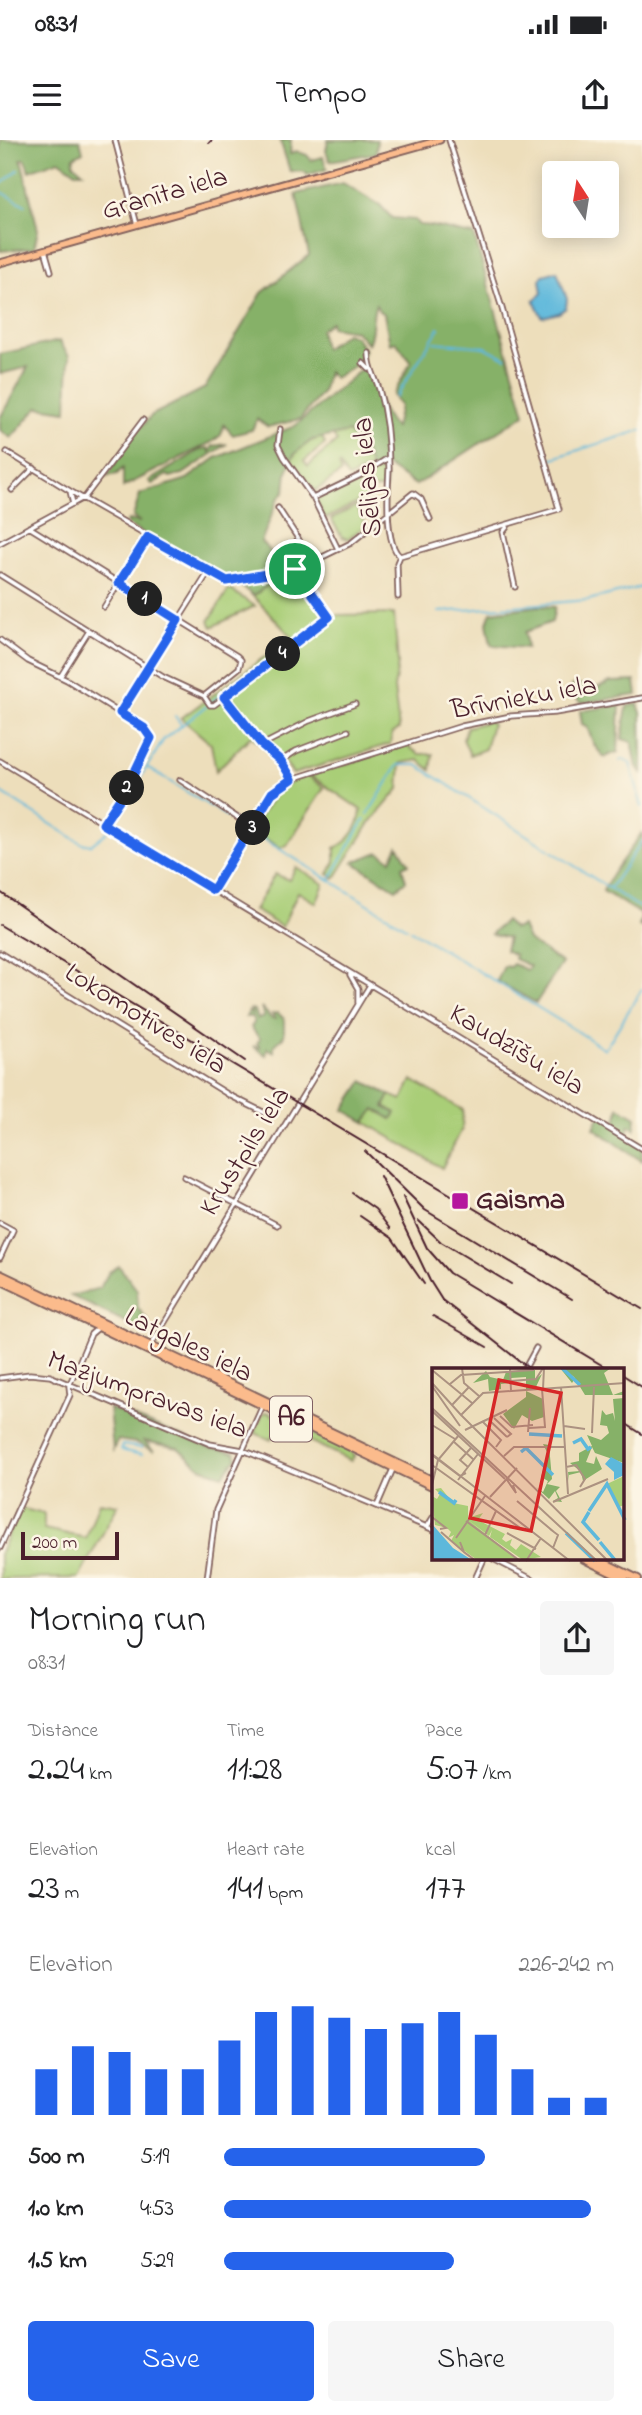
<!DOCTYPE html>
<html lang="en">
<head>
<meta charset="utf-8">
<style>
  :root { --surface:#fff; --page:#f6f6f6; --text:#202124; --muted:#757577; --accent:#2563eb }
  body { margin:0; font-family:"Indie Flower",sans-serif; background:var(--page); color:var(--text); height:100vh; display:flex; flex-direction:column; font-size:26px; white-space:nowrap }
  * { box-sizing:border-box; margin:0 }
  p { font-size:23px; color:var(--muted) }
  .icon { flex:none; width:38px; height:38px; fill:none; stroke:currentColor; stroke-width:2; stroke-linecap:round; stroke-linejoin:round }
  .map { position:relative; height:1438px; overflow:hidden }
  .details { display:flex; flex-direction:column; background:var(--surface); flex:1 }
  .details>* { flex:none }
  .needle { width:46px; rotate:348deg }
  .tools { position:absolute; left:542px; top:21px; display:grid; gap:14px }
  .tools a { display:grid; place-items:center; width:77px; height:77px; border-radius:7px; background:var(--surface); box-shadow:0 4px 18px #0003; font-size:35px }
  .scale { position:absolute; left:21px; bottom:18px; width:98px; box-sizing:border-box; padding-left:7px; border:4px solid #4a1f2b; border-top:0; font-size:19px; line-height:24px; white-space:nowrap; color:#4a1f2b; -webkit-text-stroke:5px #fcf5e5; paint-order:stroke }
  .pin { position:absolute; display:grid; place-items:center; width:60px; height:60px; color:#fff; margin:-30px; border:4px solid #fff; border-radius:50%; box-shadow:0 2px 7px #0007 }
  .km { position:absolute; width:35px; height:35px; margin:-18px; border-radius:50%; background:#222; color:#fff; font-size:19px; line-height:35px; text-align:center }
  .round { display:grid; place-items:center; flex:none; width:74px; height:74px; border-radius:7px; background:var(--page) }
  .overview { display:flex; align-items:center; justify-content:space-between; height:119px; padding:0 28px }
  h1 { font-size:38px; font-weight:600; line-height:52px }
  .metrics { display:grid; grid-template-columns:repeat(3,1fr); gap:10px; height:119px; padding:7px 28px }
  .metrics div { display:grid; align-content:center }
  .metrics b { font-size:35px; font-weight:600 }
  .metrics small { font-size:19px; font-weight:400 }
  .metrics p { font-size:19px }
  .chart { height:196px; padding:14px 28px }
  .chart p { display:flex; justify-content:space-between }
  .chart svg { width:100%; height:126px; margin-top:7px; stroke:var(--accent); stroke-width:6 }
  .cta { display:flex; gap:14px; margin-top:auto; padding:14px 28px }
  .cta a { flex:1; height:80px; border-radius:7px; background:var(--accent); color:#fff; font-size:28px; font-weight:600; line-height:80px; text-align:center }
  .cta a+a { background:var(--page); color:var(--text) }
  ul { padding:0 28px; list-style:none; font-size:23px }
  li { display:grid; grid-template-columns:112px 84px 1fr; align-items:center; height:52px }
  li i { height:18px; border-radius:9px; background:var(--accent) }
  .status { display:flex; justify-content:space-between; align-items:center; height:49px; padding:0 35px; background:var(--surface); direction:ltr }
  .status svg { height:19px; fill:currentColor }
  header { display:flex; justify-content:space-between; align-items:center; height:91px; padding:0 28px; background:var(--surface); font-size:32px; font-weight:600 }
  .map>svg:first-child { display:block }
</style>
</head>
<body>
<div class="status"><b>08:31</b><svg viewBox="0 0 49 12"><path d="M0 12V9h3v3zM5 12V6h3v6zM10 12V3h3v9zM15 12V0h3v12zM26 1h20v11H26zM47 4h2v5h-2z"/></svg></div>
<header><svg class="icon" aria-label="menu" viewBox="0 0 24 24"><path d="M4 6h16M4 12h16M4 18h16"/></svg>Tempo<svg class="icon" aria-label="share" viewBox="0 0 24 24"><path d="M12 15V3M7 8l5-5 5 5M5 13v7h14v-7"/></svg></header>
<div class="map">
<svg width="642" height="1439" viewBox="0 0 642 1439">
  <rect width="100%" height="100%" fill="#fcf5e5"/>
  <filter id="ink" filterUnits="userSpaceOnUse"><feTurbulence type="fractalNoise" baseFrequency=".0143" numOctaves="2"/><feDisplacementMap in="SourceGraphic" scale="14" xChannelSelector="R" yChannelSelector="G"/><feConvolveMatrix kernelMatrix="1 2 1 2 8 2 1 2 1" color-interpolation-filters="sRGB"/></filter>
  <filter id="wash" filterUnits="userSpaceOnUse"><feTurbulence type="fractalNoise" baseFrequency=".00686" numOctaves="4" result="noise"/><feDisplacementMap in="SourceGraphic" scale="28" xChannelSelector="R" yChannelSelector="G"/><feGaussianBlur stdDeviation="1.57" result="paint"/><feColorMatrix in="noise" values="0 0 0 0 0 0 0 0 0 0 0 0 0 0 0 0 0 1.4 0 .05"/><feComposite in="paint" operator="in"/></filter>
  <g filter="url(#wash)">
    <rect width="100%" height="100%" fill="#eddebb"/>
    <path fill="#a9ce77" stroke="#7a7651" stroke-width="2" d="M348 292 359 296 371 328 348 338 339 324 341 333 315 351 291 320C299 307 308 301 322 297L325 304 304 321 308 326 337 301 333 296Z
      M379 330 385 333 386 348 369 350V357L325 379 315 358Z
      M356 366 366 385 348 399 342 397 331 379Z
      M286 432 323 470 325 485 336 475 394 474 398 524 394 548 399 589 392 594 390 604 293 634 285 622 251 596 216 631 211 604 181 578 292 497 253 456Z
      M229 449 255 466 212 487 209 481Z
      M490 581 492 584 485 609 470 615 463 599 467 587Z
      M406 605 419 614H433L431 630 419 620 401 623 399 649 370 683 335 738 328 734 335 722V708C350 701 360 687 361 670L310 635Z
      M307 635 324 648 287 705 280 708 252 690C269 661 274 647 307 635Z
      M296 727 324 744 316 763 298 752 282 787 254 770 275 734 289 740Z
      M412 940 463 970 462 989 442 1028 365 982 374 969 392 979 395 972 384 967 390 955 402 960Z
      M267 1272 350 1311 354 1316 351 1321 295 1294 293 1296 278 1289 271 1300 255 1293 262 1275Z
      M99 1362 118 1365 79 1438 0 1439V1412L20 1368 44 1374V1389L86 1398Z"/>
    <path fill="#86b168" stroke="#68684a" stroke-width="2" d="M0 0H80L83 12 74 17 73 23 83 32H76L59 20 29 31 25 19H21L38 90 34 108 0 111Z
      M280 0H291L290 14 296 11 307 15 311 20 323 17 327 29 307 35 305 32 290 31Z
      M328 0H377L376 13 330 21 326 11Z
      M343 43 380 65 392 78 415 80 419 85C439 85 454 93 474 95L525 274 416 345 383 324 372 331 359 297 354 299 348 292 312 300 294 314 287 332 285 351 278 359 261 402 275 416 297 423 253 456 229 436 208 433 127 384 128 380 140 382 133 377 140 354 187 339 216 318 295 286 363 228C378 247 377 269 395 288L400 266 393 255 411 222 396 202 390 204 384 174 379 171 376 164C370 178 375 190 368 204L356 191 331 187V182L320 190 324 209 346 193 355 196 365 210 359 223 334 238 328 232 322 253 300 279 268 287 257 279 252 290 233 295 224 285 221 295 212 302 123 347V328L117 334 107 336 131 298 152 275 205 248 262 153 309 115 296 54Z
      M59 201 69 216 67 271 38 267 11 298 0 290V278L28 227 0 234V214Z
      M227 304 183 334 170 337 167 335 152 344 149 341 200 310 208 308 210 312 213 306Z
      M539 466 555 467 552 482 525 492 527 508 491 505 487 483 491 472Z
      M635 541 637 555 581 563 569 551 572 545H589L597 548 610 542Z
      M638 564 641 573 642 633 637 627 632 602 622 599 627 566Z
      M620 565 618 612 604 617 594 605 587 587 582 584 580 571Z
      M642 692V787L639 786 642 775 603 751C613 729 629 713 642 692Z
      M398 706 409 724 402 727 406 741 396 749 353 722 379 712 391 720Z
      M505 781 514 789 522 786 528 800 562 823 536 863 497 841 504 826 510 827 513 824 527 830 530 826 514 819 515 815 505 810 508 798 491 794Z
      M261 867 272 879H275L272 874 278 873 284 879V896L274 906V912L267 908 266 915 253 906 260 907 257 903 260 899 251 887 254 883 252 877H246L249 871 252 874 251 869 255 870 258 879 264 877Z
      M363 941 390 955 384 967 396 973 392 979 375 969 365 982 344 970Z
      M619 967 636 977 635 989 629 985 628 992H622L642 1004V1021L594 988 600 975 616 983Z
      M119 1126 137 1150 138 1168 149 1182 140 1189 71 1156 100 1148 109 1132Z
      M109 1268 209 1307 235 1312 237 1318 223 1335 201 1328 178 1308 144 1301 154 1311 137 1303 118 1300 113 1310Z"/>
    <path fill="#5db8db" stroke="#546c83" stroke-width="2" d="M557 131 567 159 566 168 559 173 542 177 534 160 542 153 540 140 543 135Z"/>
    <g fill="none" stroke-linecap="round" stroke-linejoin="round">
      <path stroke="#5db8db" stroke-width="2" d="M0 45 18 30
        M0 51 25 65
        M434 202 485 207 506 218
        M396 257 439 188
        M547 320 642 290
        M439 472 588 460 642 447
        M211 562 326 477
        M175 576 181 584
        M620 621 623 619 630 623 642 667
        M148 628 247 689
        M0 652 81 703 91 705 107 692
        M368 674 398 625H417L642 769
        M112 684 164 599 207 566
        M252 692 407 788
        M330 739 365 679
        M610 748 642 701
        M411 790 575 890
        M577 891 605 909 642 849
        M142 1308 122 1305 121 1310 142 1315"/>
    </g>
  </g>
  <g filter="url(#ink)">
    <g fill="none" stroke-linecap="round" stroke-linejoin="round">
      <g stroke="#83625d" stroke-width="7">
        <path id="minor" d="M115 0 137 85
          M45 110 51 131
          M369 213C369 227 375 236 379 249 386 274 389 303 389 329 388 348 384 404 400 416L397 423 398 457
          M363 223 369 229
          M280 289 278 305 284 317 313 358 338 409
          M7 312 70 351 73 364
          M12 350 34 328
          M70 351 227 441 302 427 351 403 413 353 421 359 430 379
          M313 358 363 334 388 318
          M278 368 299 400 309 424
          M29 387 237 516 241 520 239 528 204 556
          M507 387 503 392 515 447
          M0 403 85 357 143 280
          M400 416 559 369 501 165 449 0
          M0 435 163 537 204 556
          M104 467 148 397
          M0 500 28 521 67 540 144 588 150 595V605L103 684
          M60 537 89 491
          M204 556 210 565H214L326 481 329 477 325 469 295 429
          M224 557 262 605 281 621 292 639
          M120 573 208 433
          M262 605 309 581 355 564
          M0 621 642 1009
          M281 621 296 611 348 591
          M180 640 253 688
          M213 750 272 653 292 639 462 586 511 576 555 573 642 558
          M0 813 229 955 271 976
          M350 835 358 849V863
          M184 1037 277 1085
          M0 1083 13 1090 0 1118
          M151 1205 370 845
          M524 1230 536 1208
          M0 1238 30 1234 50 1236 210 1304 243 1310 434 1390
          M377 1366 393 1329
          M427 1387 434 1376
          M0 1408 70 1255 69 1246 91 1194 98 1188
          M493 1419 532 1439
          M207 1439 216 1370 263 1265
          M475 1439 484 1419"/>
      </g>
      <g stroke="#83625d" stroke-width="9">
        <path id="major" d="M0 123 440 0"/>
      </g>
      <g stroke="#83625d" stroke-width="10">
        <path id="highway" d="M0 1134 434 1341
          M0 1140 434 1347
          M584 1419 625 1439
          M597 1419 638 1439"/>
      </g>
      <use href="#minor" stroke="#fff" stroke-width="3.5"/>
      <use href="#major" stroke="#fbbb8c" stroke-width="5"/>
      <use href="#highway" stroke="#fbbb8c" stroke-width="6"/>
      <path stroke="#4a1f2b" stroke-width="2" d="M209 3 212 0
        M0 752 245 921
        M0 785 642 1169
        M365 1011 425 1070 572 1159
        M380 1036 430 1141 442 1160 531 1230
        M352 1053 375 1069 390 1089
        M403 1057 427 1108 449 1133 610 1230
        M360 1076 392 1098 424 1144
        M419 1081 441 1102 511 1144
        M433 1176 487 1207
        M623 1235 642 1247
        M623 1282 642 1294"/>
    </g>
  </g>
  <g fill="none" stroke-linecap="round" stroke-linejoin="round" filter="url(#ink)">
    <g stroke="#fff" stroke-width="14">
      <path id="route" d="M148 397 227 441 295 429 329 477 224 557 262 605 281 621 292 639 272 653 213 750 103 684 127 648 151 598 144 588 120 573 178 480 119 443Z"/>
    </g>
    <use href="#route" stroke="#2563eb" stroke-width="9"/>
  </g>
  <rect fill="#b5179e" stroke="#fcf5e5" stroke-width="2.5" x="451" y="1052" width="18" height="18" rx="3.5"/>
  <g text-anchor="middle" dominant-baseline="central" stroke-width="5" stroke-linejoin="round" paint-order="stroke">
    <rect fill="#fcf5e5" stroke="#7f5f63" stroke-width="2" x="270" y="1256.5" width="42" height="45" rx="5"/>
    <g font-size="26" font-weight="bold" fill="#4a1f2b">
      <text x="291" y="1279">A6</text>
    </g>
    <g font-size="28" fill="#4a1f2b" stroke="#fcf5e5">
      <text transform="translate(165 55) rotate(-16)">Granīta iela</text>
      <text transform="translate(369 337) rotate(-95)">Sēlijas iela</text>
      <text transform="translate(524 559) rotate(-10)">Brīvnieku iela</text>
      <text transform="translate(145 880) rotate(32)">Lokomotīves iela</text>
      <text transform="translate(516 911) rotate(31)">Kaudzīšu iela</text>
      <text transform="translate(246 1012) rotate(-58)">Krustpils iela</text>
      <text transform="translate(188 1206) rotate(26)">Latgales iela</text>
      <text transform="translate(147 1256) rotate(20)">Mazjumpravas iela</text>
    </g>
    <g font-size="28" font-weight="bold" fill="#4a1f2b" stroke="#fcf5e5" text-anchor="start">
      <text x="476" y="1061">Gaisma</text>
    </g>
  </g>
  <g transform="translate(432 1228)">
    <rect width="192" height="192" fill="#eddebb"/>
    <path d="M192 108V137L187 139 175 116ZM9 120 21 135 36 138V150L51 145 46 152 73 166 70 171 74 174 80 171 78 177 84 182 89 176 109 189 91 192 58 169 60 162 57 168 35 151 86 192H45L19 173 22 167 16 170 19 164 15 160 3 157 0 128 5 131 8 126 3 121Z" fill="#a9ce77"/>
    <path d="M128 0H179L172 5 181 27 192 23V27H153L142 9 130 0 142 12 140 15ZM103 2V12L110 6 103 21H94V9L79 10 78 15 69 16V21L57 23 56 11 41 15 54 3 58 9 71 12 74 4ZM94 23 111 31 112 49 100 53 90 47 82 61 71 46 94 29ZM192 30V95L163 85 160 79 154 94 162 96 164 88 170 101 151 113 149 104 137 107V113L136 104 148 103 138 95 147 93V85L160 78 155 67 169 72 177 65 175 58 168 57 170 42 174 47 181 45 183 53 181 31ZM111 76 117 77 120 111 115 116 128 119 124 123 130 134 121 133 126 130 123 123 117 131 104 119 111 124 116 113 109 109 116 86Z" fill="#86b168"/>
    <path d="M179 89 192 96V107L182 112V104L173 96ZM0 156 21 180 40 192H0Z" fill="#5db8db"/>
    <path fill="none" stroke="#5db8db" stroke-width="3.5" d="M130 0 148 17M97 66 130 68M141 75 149 71 156 81 159 79M89 84 94 80 121 107M7 124 22 135 24 132M157 143 175 116 193 152M157 144 151 154 167 172M134 165 163 193M168 174 183 192"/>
    <path fill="none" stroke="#ac9281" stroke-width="2" d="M30 0 32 15 47 28M78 0 79 23M0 2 40 35M79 13 104 11 111 0M0 15 29 47 51 25 193 15M18 16 29 7 102 2M0 18 28 58M129 19 136 126M111 21 112 0M20 37 37 19M0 40 165 193M0 43 73 111M29 47 176 193M68 48 80 59 101 57M62 50 79 66 75 69M57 52 75 69M50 53 69 72 64 79M0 57 23 71M132 58 153 61M97 60 113 59 110 21M33 62 75 42M96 64 98 40M160 65 162 19M21 73 42 92M0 86 138 193M0 87 28 108 34 105M72 88 82 79H133M0 97 91 162M36 99 28 92 39 80M134 99 144 97 153 111 148 119M26 112 46 86M75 112 84 125 81 117M0 117 6 92 27 67M58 129 85 100M85 133 122 164M121 134 176 111M0 149 14 160 8 161M34 153 88 193M118 161 126 167 121 180M9 164 32 184M75 165 104 181M53 167 64 143M24 170 53 128M28 174 32 184 44 193M94 193 109 170"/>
    <path fill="#d62828" fill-opacity="0.15" stroke="#d62828" stroke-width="3.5" d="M67 12 129 25 99 163 38 150Z"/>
    <rect width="192" height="192" fill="none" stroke="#4a1f2b" stroke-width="3.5"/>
  </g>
</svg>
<div class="tools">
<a><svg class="needle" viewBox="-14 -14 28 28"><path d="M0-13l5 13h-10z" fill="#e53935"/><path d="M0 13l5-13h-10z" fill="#757577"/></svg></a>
</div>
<div class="scale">200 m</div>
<div class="pin" style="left:295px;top:429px;background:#1e9e55"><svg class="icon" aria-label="arrive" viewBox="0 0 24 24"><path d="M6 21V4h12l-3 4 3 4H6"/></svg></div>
<b class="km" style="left:145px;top:459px">1</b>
<b class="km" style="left:127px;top:648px">2</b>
<b class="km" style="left:253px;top:688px">3</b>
<b class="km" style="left:283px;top:514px">4</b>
</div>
<section class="details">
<div class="overview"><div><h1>Morning run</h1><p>08:31</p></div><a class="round"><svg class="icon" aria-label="share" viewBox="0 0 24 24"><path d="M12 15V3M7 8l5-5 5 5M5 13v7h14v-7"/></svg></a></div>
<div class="metrics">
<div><p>Distance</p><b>2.24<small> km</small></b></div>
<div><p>Time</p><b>11:28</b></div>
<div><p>Pace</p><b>5:07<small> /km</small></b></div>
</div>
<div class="metrics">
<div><p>Elevation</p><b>23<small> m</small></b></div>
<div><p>Heart rate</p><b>141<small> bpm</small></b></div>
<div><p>kcal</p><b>177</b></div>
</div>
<div class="chart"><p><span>Elevation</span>226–242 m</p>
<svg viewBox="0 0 160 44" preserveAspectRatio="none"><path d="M5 44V28M15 44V20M25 44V22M35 44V28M45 44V28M55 44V18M65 44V8M75 44V6M85 44V10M95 44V14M105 44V12M115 44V8M125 44V16M135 44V28M145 44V38M155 44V38"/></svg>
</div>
<ul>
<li><b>500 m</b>5:19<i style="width:67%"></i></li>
<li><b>1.0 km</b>4:53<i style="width:94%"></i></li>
<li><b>1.5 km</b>5:29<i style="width:59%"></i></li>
</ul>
<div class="cta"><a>Save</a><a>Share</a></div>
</section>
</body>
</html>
